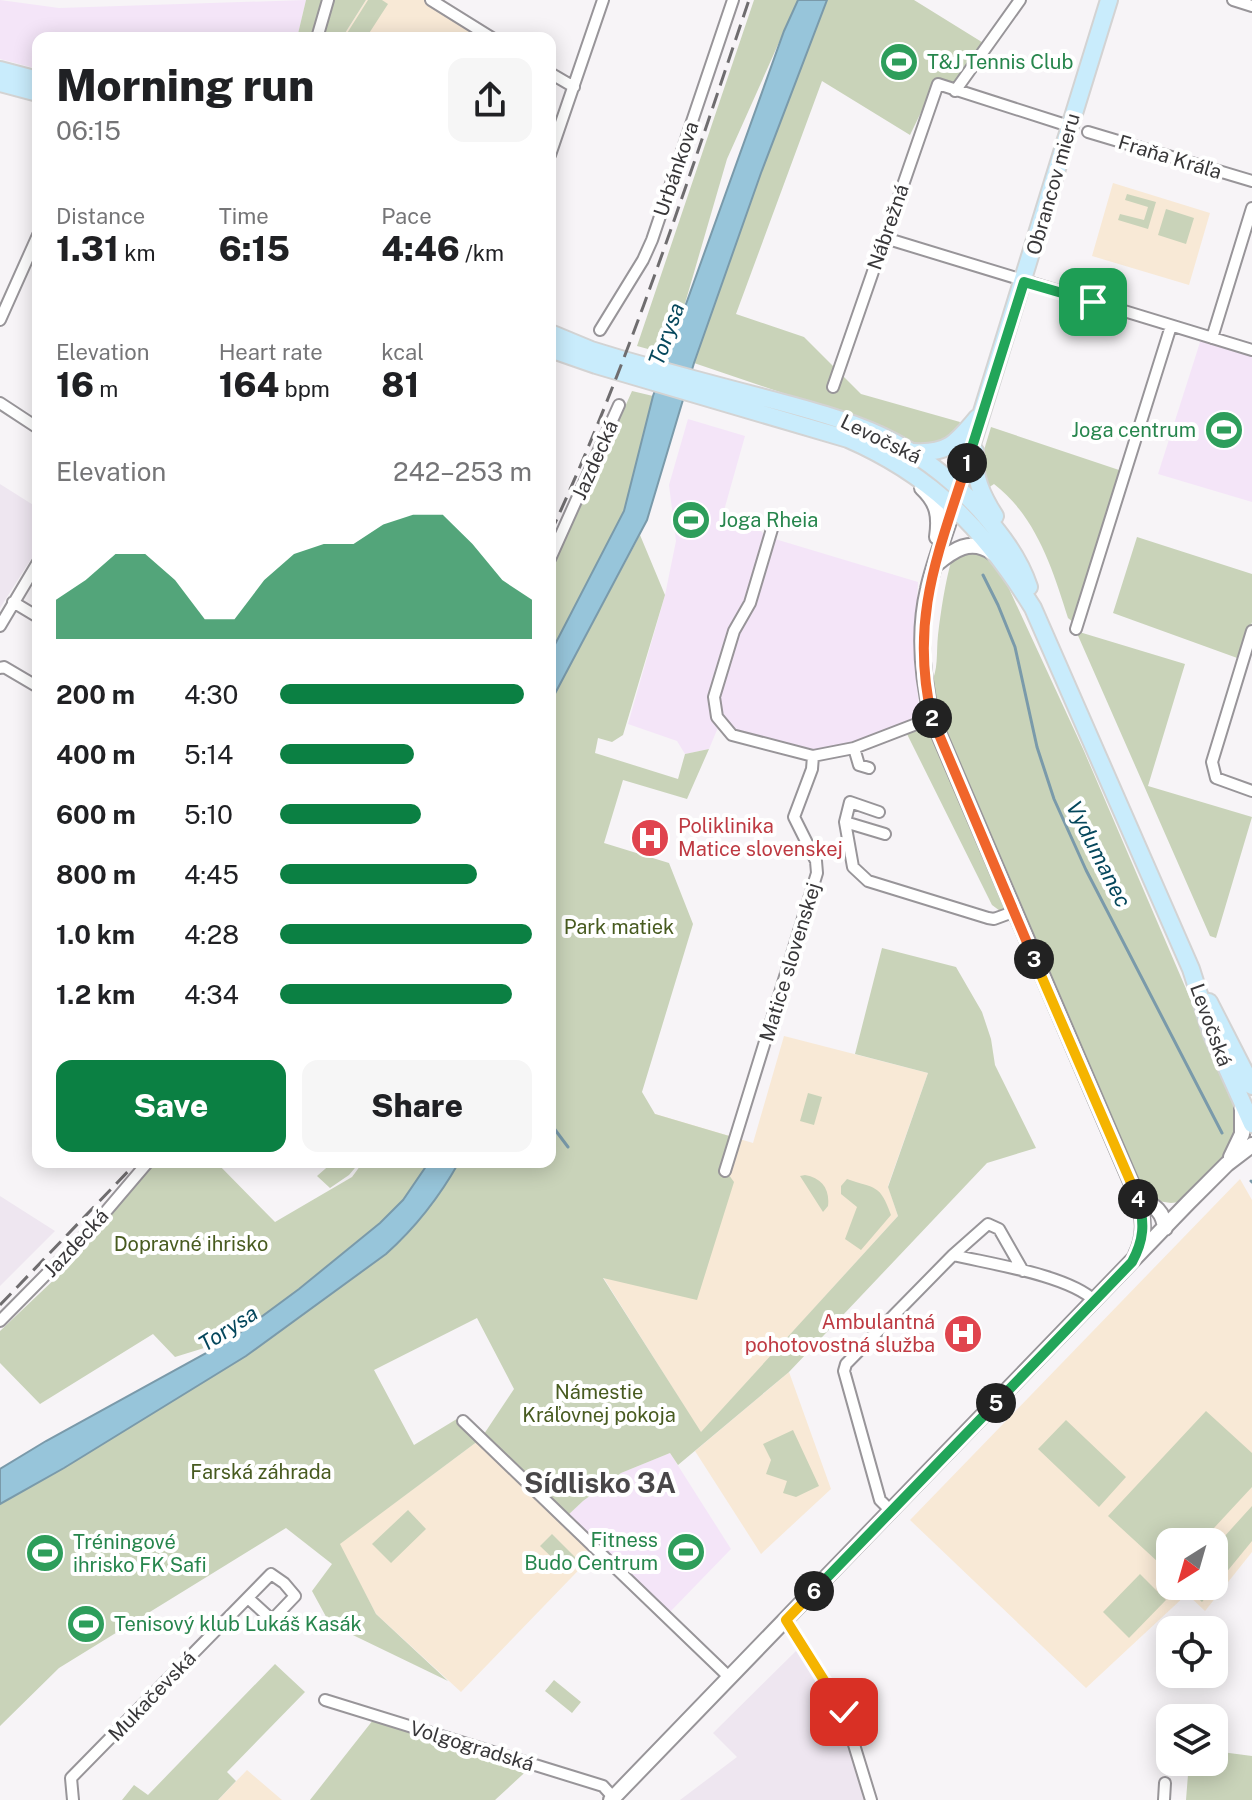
<!DOCTYPE html>
<html lang="en">
<head>
<meta charset="utf-8">
<style>
  :root { --surface:#fff; --page:#f6f6f6; --text:#202124; --muted:#757577; --accent:#0b8043 }
  body { margin:0; font-family:"Public Sans",sans-serif; background:var(--page); color:var(--text); height:100vh; display:flex; flex-direction:column; font-size:30px; white-space:nowrap }
  * { box-sizing:border-box; margin:0 }
  p { font-size:26px; color:var(--muted) }
  .icon { flex:none; width:44px; height:44px; fill:none; stroke:currentColor; stroke-width:2; stroke-linecap:round; stroke-linejoin:round }
  .map { position:relative; flex:1; overflow:hidden }
  .side { position:absolute; left:32px; top:32px; width:524px; height:1136px; display:flex; flex-direction:column; background:var(--surface); border-radius:16px; box-shadow:0 4px 20px #0003 }
  .side>* { flex:none }
  .needle { width:52px; rotate:217deg }
  .tools { position:absolute; left:1156px; top:1528px; display:grid; gap:16px }
  .tools a { display:grid; place-items:center; width:72px; height:72px; border-radius:16px; background:var(--surface); box-shadow:0 4px 20px #0003; font-size:40px }
  .pin { position:absolute; display:grid; place-items:center; width:68px; height:68px; color:#fff; margin:-34px; border-radius:16px; box-shadow:0 4px 12px #0006 }
  .km { position:absolute; width:40px; height:40px; margin:-20px; border-radius:50%; background:#222; color:#fff; font-size:22px; line-height:40px; text-align:center }
  .round { display:grid; place-items:center; flex:none; width:84px; height:84px; border-radius:16px; background:var(--page) }
  .overview { display:flex; align-items:center; justify-content:space-between; height:136px; padding:0 24px }
  h1 { font-size:44px; font-weight:800; line-height:60px }
  .metrics { display:grid; grid-template-columns:repeat(3,1fr); gap:12px; height:136px; padding:8px 24px }
  .metrics div { display:grid; align-content:center }
  .metrics b { font-size:34px; font-weight:800 }
  .metrics small { font-size:22px; font-weight:400 }
  .metrics p { font-size:22px }
  .chart { height:224px; padding:16px 24px }
  .chart p { display:flex; justify-content:space-between }
  .chart svg { width:100%; height:144px; margin-top:8px; fill:var(--accent); opacity:.7 }
  .action { display:flex; gap:16px; margin-top:auto; padding:16px 24px }
  .action a { flex:1; height:92px; border-radius:16px; background:var(--accent); color:#fff; font-size:32px; font-weight:800; line-height:92px; text-align:center }
  .action a+a { background:var(--page); color:var(--text) }
  ul { padding:0 24px; list-style:none; font-size:26px }
  li { display:grid; grid-template-columns:128px 96px 1fr; align-items:center; height:60px }
  li i { height:20px; border-radius:10px; background:var(--accent) }
  .map>svg:first-child { display:block }
</style>
</head>
<body>
<div class="map">
<svg width="1252" height="1800" viewBox="0 0 1252 1800">
  <rect width="100%" height="100%" fill="#f7f4f7"/>
  <path fill="#f4e5f8" d="M0 0 59 8 306 0 297 38H38V69L0 59Z
    M1202 336 1252 351V502L1158 474Z
    M688 419 745 436 723 514 742 525 761 531 765 536 918 582 914 659 920 715 906 732 814 758 735 734 722 718 709 749 685 754 677 741 628 724 665 595 676 541 669 485Z
    M670 1453 731 1549 668 1614 566 1517 583 1501 621 1473Z"/>
  <path fill="#eee6f0" d="M0 484 38 508V548L0 608Z
    M0 1196 55 1231 0 1286Z
    M800 1647 839 1711 864 1800H680L737 1757 713 1733Z"/>
  <path fill="#f8e9d6" fill-rule="evenodd" d="M366 0H428L475 28 469 38H342Z
    M1113 183 1210 213 1189 285 1092 256Z
    M784 1036 928 1073 888 1186 898 1216 701 1433 603 1277 655 1114 753 1143Z
    M1240 1179 1252 1200V1552L1205 1611 1187 1594 1086 1688 910 1520ZM1170 1542H1214V1586H1170Z
    M789 1372 831 1489 761 1554 695 1451Z
    M482 1438 599 1549 461 1692 376 1614 339 1544Z
    M247 1770 282 1800H218Z"/>
  <path fill="#c9d3b9" fill-rule="evenodd" d="M306 0H366L342 38H297Z
    M368 0H382L388 4 366 38H344Z
    M754 0H798L727 159 670 355 637 346Z
    M827 0H914L985 44 948 92 934 93 927 100 910 135 822 81 736 314 804 337 861 394 960 422 956 433 927 450 865 421 694 363 761 173Z
    M1127 194 1156 202 1148 229 1118 220 1120 214 1144 220 1148 207 1125 200Z
    M1166 209 1194 218 1186 244 1158 235Z
    M632 391 653 396 624 511 550 654V569L579 510Z
    M991 427 1122 471 1073 622 1068 618C1053 570 1036 516 994 484L988 488 978 470Z
    M640 535 665 595 623 735 612 742 598 738 595 753 678 779 685 754 709 749 687 799 623 780 604 843 669 863 693 924 642 1092 655 1114 736 1138 726 1171 734 1182 697 1300 603 1278 701 1432 898 1216 888 1187 928 1073 855 1054 882 948 956 967 982 1012 991 1039 995 1065 1036 1148 987 1163 789 1372 678 1465 670 1453 621 1473 583 1501 566 1517 482 1438 340 1544 376 1614 448 1681 330 1624 312 1591 332 1564 286 1528 59 1668 0 1726V1504L64 1468 246 1356 386 1254C415 1228 440 1196 459 1162H550V703ZM477 1318 514 1389 482 1437 460 1417 414 1445 374 1370Z
    M1137 537 1252 574V622L1240 659 1113 613Z
    M968 550 984 553 999 567 1084 751 1241 1117 1228 1160 1188 1201 1171 1203 1151 1200 1141 1195 1019 925 992 905 906 732 941 720 930 686C939 669 936 654 938 635 941 610 945 583 952 558Z
    M1076 631 1185 664 1148 786 1252 817 1216 938 1210 936Z
    M808 1093 822 1097 814 1125 800 1121Z
    M157 1162H216L275 1222 352 1177 363 1162H429L403 1200 380 1223 299 1289 230 1340 175 1357 153 1334 40 1404 0 1363V1331L80 1255 75 1248Z
    M333 1162H360L349 1175 330 1188 317 1176Z
    M805 1175C822 1178 830 1189 828 1206L823 1212 800 1176Z
    M847 1179C876 1189 880 1184 891 1215L861 1250 845 1239 857 1207 841 1194V1186Z
    M1206 1411 1252 1453V1487L1201 1542H1170V1573L1108 1516Z
    M1066 1420 1126 1477 1099 1507 1038 1449Z
    M793 1430 819 1486 796 1497 783 1493 787 1481 766 1474 771 1460 763 1444Z
    M1252 1506V1541L1202 1602 1185 1586H1214V1548Z
    M408 1510 426 1529 391 1563 372 1544Z
    M552 1534 576 1558 565 1570 540 1546Z
    M1140 1574 1166 1600 1129 1638 1103 1612Z
    M275 1664 305 1692 227 1772 236 1781 218 1800H122L134 1785 148 1795Z
    M554 1680 581 1702 572 1713 545 1691Z
    M377 1715 534 1764 495 1800H310Z
    M1214 1751 1252 1756V1800H1186L1189 1762H1214Z"/>
  <path fill="#97c5da" stroke="#7a9aaa" stroke-width="2" d="M798 0H827L761 173 694 363 647 520 550 703V654L624 511 653 396 784 31Z
    M429 1162H459C440 1196 415 1228 386 1254L246 1356 64 1468 0 1504V1469L46 1441 230 1340 299 1289 380 1223 403 1200Z"/>
  <g fill="none" stroke-linecap="round" stroke-linejoin="round">
    <path stroke="#7a9aaa" stroke-width="3" d="M983 575 998 605 1015 647 1037 747 1054 799 1086 870 1222 1133
      M550 1123 568 1147
      M1251 1181 1252 1182"/>
    <g stroke="#989599" stroke-width="14">
      <path id="street" d="M431 0 492 38
        M1233 0 1252 6
        M317 38 328 0
        M550 73 574 87
        M955 91 1020 0
        M1088 132 1252 181
        M550 155 603 0
        M885 238 1252 350
        M0 320 38 235
        M600 330 643 260 652 240 733 0
        M1212 338 1252 208
        M833 387 938 84 1069 126
        M0 403 38 428
        M772 529 750 603 734 631 714 697 717 717 732 735 813 756 854 748 932 718
        M550 559 619 405
        M13 602 38 617
        M0 626 38 562
        M1076 629 1171 326
        M1252 631 1212 762 1216 778 1252 791
        M0 668 4 667 38 687
        M854 748 859 765 869 768
        M845 822 850 802 879 812
        M885 834 845 822 853 867 868 881 988 918 994 919 1013 912
        M725 1171 817 873 816 861 794 817 812 769 813 756
        M953 1255C991 1264 1068 1275 1095 1301
        M0 1321 91 1229 148 1162
        M463 1421 729 1677
        M891 1511 880 1500 844 1371 846 1364 953 1255 988 1224 999 1229 1023 1271
        M786 1620 844 1712 871 1800
        M325 1700 603 1786 613 1797
        M73 1800 71 1778 271 1574 284 1583 295 1596 272 1620 248 1598
        M1164 1800 1165 1783"/>
    </g>
    <g stroke="#989599" stroke-width="18">
      <path id="secondary" d="M922 488C938 503 940 516 937 537
        M954 506C946 533 934 561 928 589 918 631 922 676 932 718L1137 1196C1144 1217 1146 1235 1136 1255
        M935 565C953 550 971 537 993 553
        M1231 1157 1242 1134V1108
        M1137 1196C1152 1205 1163 1209 1165 1228
        M611 1800 1188 1203 1227 1164 1252 1145"/>
    </g>
    <g stroke="#d3d3d3" stroke-width="20">
      <path id="primary" d="M0 70 38 80
        M0 83 38 93
        M550 333 591 350 624 360C670 373 715 385 761 397 852 421 914 437 980 510 1000 533 1019 557 1029 587
        M550 349 596 365 848 439C933 476 985 530 1033 608L1191 969 1212 1035 1252 1124
        M975 451C973 476 982 496 995 516
        M914 452C948 454 956 443 977 418
        M956 496 1109 0
        M1209 1002 1252 1086"/>
    </g>
    <use href="#street" stroke="#fff" stroke-width="10"/>
    <use href="#secondary" stroke="#fff" stroke-width="14"/>
    <use href="#primary" stroke="#c9ecfc" stroke-width="16"/>
    <path stroke="#6f6d6f" stroke-width="3" stroke-dasharray="16 8" stroke-linecap="butt" d="M550 534C630 361 688 180 749 0
      M0 1305 137 1162"/>
  </g>
  <g fill="none" stroke-linecap="round" stroke-linejoin="round">
    <g stroke="#fff" stroke-width="16">
      <path id="split-1" d="M967 463 1024 282 1093 302"/>
    </g>
    <g stroke="#fff" stroke-width="16">
      <path id="split-2" d="M932 718C909 620 938 554 967 463"/>
    </g>
    <g stroke="#fff" stroke-width="16">
      <path id="split-3" d="M932 718 1034 959"/>
    </g>
    <g stroke="#fff" stroke-width="16">
      <path id="split-4" d="M1034 959 1138 1199"/>
    </g>
    <g stroke="#fff" stroke-width="16">
      <path id="split-5" d="M996 1403 1132 1262C1144 1240 1145 1223 1138 1199"/>
    </g>
    <g stroke="#fff" stroke-width="16">
      <path id="split-6" d="M814 1591 996 1403"/>
    </g>
    <g stroke="#fff" stroke-width="16">
      <path id="split-7" d="M814 1591 786 1620 844 1712"/>
    </g>
    <use href="#split-1" stroke="#22a559" stroke-width="10"/>
    <use href="#split-2" stroke="#f0652b" stroke-width="10"/>
    <use href="#split-3" stroke="#f0652b" stroke-width="10"/>
    <use href="#split-4" stroke="#f5b400" stroke-width="10"/>
    <use href="#split-5" stroke="#22a559" stroke-width="10"/>
    <use href="#split-6" stroke="#22a559" stroke-width="10"/>
    <use href="#split-7" stroke="#f5b400" stroke-width="10"/>
  </g>
  <defs>
    <g id="stadium-disc" transform="scale(2)"><circle r="9.5" fill="#2e9e5b" stroke="#fff"/><path d="M0-5a6.5 5 0 1 0 0 10a6.5 5 0 1 0 0-10ZM-3.5-1.8h7v3.6h-7Z" fill="#fff"/></g>
    <g id="hospital-disc" transform="scale(2)"><circle r="9.5" fill="#e0444e" stroke="#fff"/><path d="M-5-5h3v3.5h4V-5h3V5h-3V1.5h-4V5h-3Z" fill="#fff"/></g>
  </defs>
  <g fill-rule="evenodd">
    <use href="#stadium-disc" x="899" y="62"/>
    <use href="#stadium-disc" x="1224" y="430"/>
    <use href="#stadium-disc" x="691" y="520"/>
    <use href="#hospital-disc" x="650" y="838"/>
    <use href="#hospital-disc" x="963" y="1334"/>
    <use href="#stadium-disc" x="686" y="1552"/>
    <use href="#stadium-disc" x="45" y="1553"/>
    <use href="#stadium-disc" x="86" y="1624"/>
  </g>
  <g text-anchor="middle" dominant-baseline="central" stroke-width="8" stroke-linejoin="round" paint-order="stroke">
    <g font-size="20" fill="#27864d" stroke="#fff" text-anchor="start">
      <text x="927" y="62">T&amp;J Tennis Club</text>
      <text x="1196" y="430" text-anchor="end">Joga centrum</text>
      <text x="719" y="520">Joga Rheia</text>
      <text x="658" y="1540" text-anchor="end">Fitness<tspan x="658" dy="23">Budo Centrum</tspan></text>
      <text x="73" y="1542">Tréningové<tspan x="73" dy="23">ihrisko FK Safi</tspan></text>
      <text x="114" y="1624">Tenisový klub Lukáš Kasák</text>
    </g>
    <g font-size="20" fill="#383739" stroke="#fff">
      <text transform="translate(1170 157) rotate(17)">Fraňa Kráľa</text>
      <text transform="translate(676 169) rotate(-71)">Urbánkova</text>
      <text transform="translate(1053 184) rotate(-74)">Obrancov mieru</text>
      <text transform="translate(888 227) rotate(-71)">Nábrežná</text>
      <text transform="translate(881 439) rotate(26)">Levočská</text>
      <text transform="translate(595 460) rotate(-66)">Jazdecká</text>
      <text transform="translate(790 962) rotate(-73)">Matice slovenskej</text>
      <text transform="translate(1211 1025) rotate(70)">Levočská</text>
      <text transform="translate(76 1243) rotate(-47)">Jazdecká</text>
      <text transform="translate(152 1696) rotate(-46)">Mukačevská</text>
      <text transform="translate(472 1746) rotate(17)">Volgogradská</text>
    </g>
    <g font-size="20" fill="#be3a42" stroke="#fff" text-anchor="start">
      <text x="678" y="826">Poliklinika<tspan x="678" dy="23">Matice slovenskej</tspan></text>
      <text x="935" y="1322" text-anchor="end">Ambulantná<tspan x="935" dy="23">pohotovostná služba</tspan></text>
    </g>
    <g font-size="20" fill="#485b20" stroke="#fff">
      <text x="619" y="927">Park matiek</text>
      <text x="191" y="1244">Dopravné ihrisko</text>
      <text x="599" y="1392">Námestie<tspan x="599" dy="23">Kráľovnej pokoja</tspan></text>
      <text x="261" y="1472">Farská záhrada</text>
    </g>
    <g font-size="22" font-style="italic" fill="#05475c" stroke="#fff">
      <text transform="translate(666 334) rotate(-70)">Torysa</text>
      <text transform="translate(1099 854) rotate(63)">Vydumanec</text>
      <text transform="translate(228 1328) rotate(-33)">Torysa</text>
    </g>
    <g font-size="28" font-weight="bold" fill="#494749" stroke="#fff">
      <text x="600" y="1482">Sídlisko 3A</text>
    </g>
  </g>
</svg>
<div class="tools">
<a><svg class="needle" viewBox="-14 -14 28 28"><path d="M0-13l5 13h-10z" fill="#e53935"/><path d="M0 13l5-13h-10z" fill="#757577"/></svg></a>
<a><svg class="icon" aria-label="locate" viewBox="0 0 24 24"><circle cx="12" cy="12" r="6"/><path d="M12 2v4M12 18v4M2 12h4M18 12h4"/></svg></a>
<a><svg class="icon" aria-label="layers" viewBox="0 0 24 24"><path d="M12 4l9 5-9 5-9-5zM3 14l9 5 9-5"/></svg></a>
</div>
<div class="pin" style="left:1093px;top:302px;background:#1e9e55"><svg class="icon" aria-label="arrive" viewBox="0 0 24 24"><path d="M6 21V4h12l-3 4 3 4H6"/></svg></div>
<div class="pin" style="left:844px;top:1712px;background:#d93025"><svg class="icon" aria-label="check" viewBox="0 0 24 24"><path d="M5 12l5 5 9-10"/></svg></div>
<b class="km" style="left:967px;top:463px">1</b>
<b class="km" style="left:932px;top:718px">2</b>
<b class="km" style="left:1034px;top:959px">3</b>
<b class="km" style="left:1138px;top:1199px">4</b>
<b class="km" style="left:996px;top:1403px">5</b>
<b class="km" style="left:814px;top:1591px">6</b>
<section class="side">
<div class="overview"><div><h1>Morning run</h1><p>06:15</p></div><a class="round"><svg class="icon" aria-label="share" viewBox="0 0 24 24"><path d="M12 15V3M7 8l5-5 5 5M5 13v7h14v-7"/></svg></a></div>
<div class="metrics">
<div><p>Distance</p><b>1.31<small> km</small></b></div>
<div><p>Time</p><b>6:15</b></div>
<div><p>Pace</p><b>4:46<small> /km</small></b></div>
</div>
<div class="metrics">
<div><p>Elevation</p><b>16<small> m</small></b></div>
<div><p>Heart rate</p><b>164<small> bpm</small></b></div>
<div><p>kcal</p><b>81</b></div>
</div>
<div class="chart"><p><span>Elevation</span>242–253 m</p>
<svg viewBox="0 0 160 44" preserveAspectRatio="none"><path d="M0 44V32L10 26L20 18L30 18L40 26L50 38L60 38L70 26L80 18L90 15L100 15L110 9L120 6L130 6L140 15L150 26L160 32V44z"/></svg>
</div>
<ul>
<li><b>200 m</b>4:30<i style="width:97%"></i></li>
<li><b>400 m</b>5:14<i style="width:53%"></i></li>
<li><b>600 m</b>5:10<i style="width:56%"></i></li>
<li><b>800 m</b>4:45<i style="width:78%"></i></li>
<li><b>1.0 km</b>4:28<i style="width:100%"></i></li>
<li><b>1.2 km</b>4:34<i style="width:92%"></i></li>
</ul>
<div class="action"><a>Save</a><a>Share</a></div>
</section>
</div>
</body>
</html>
